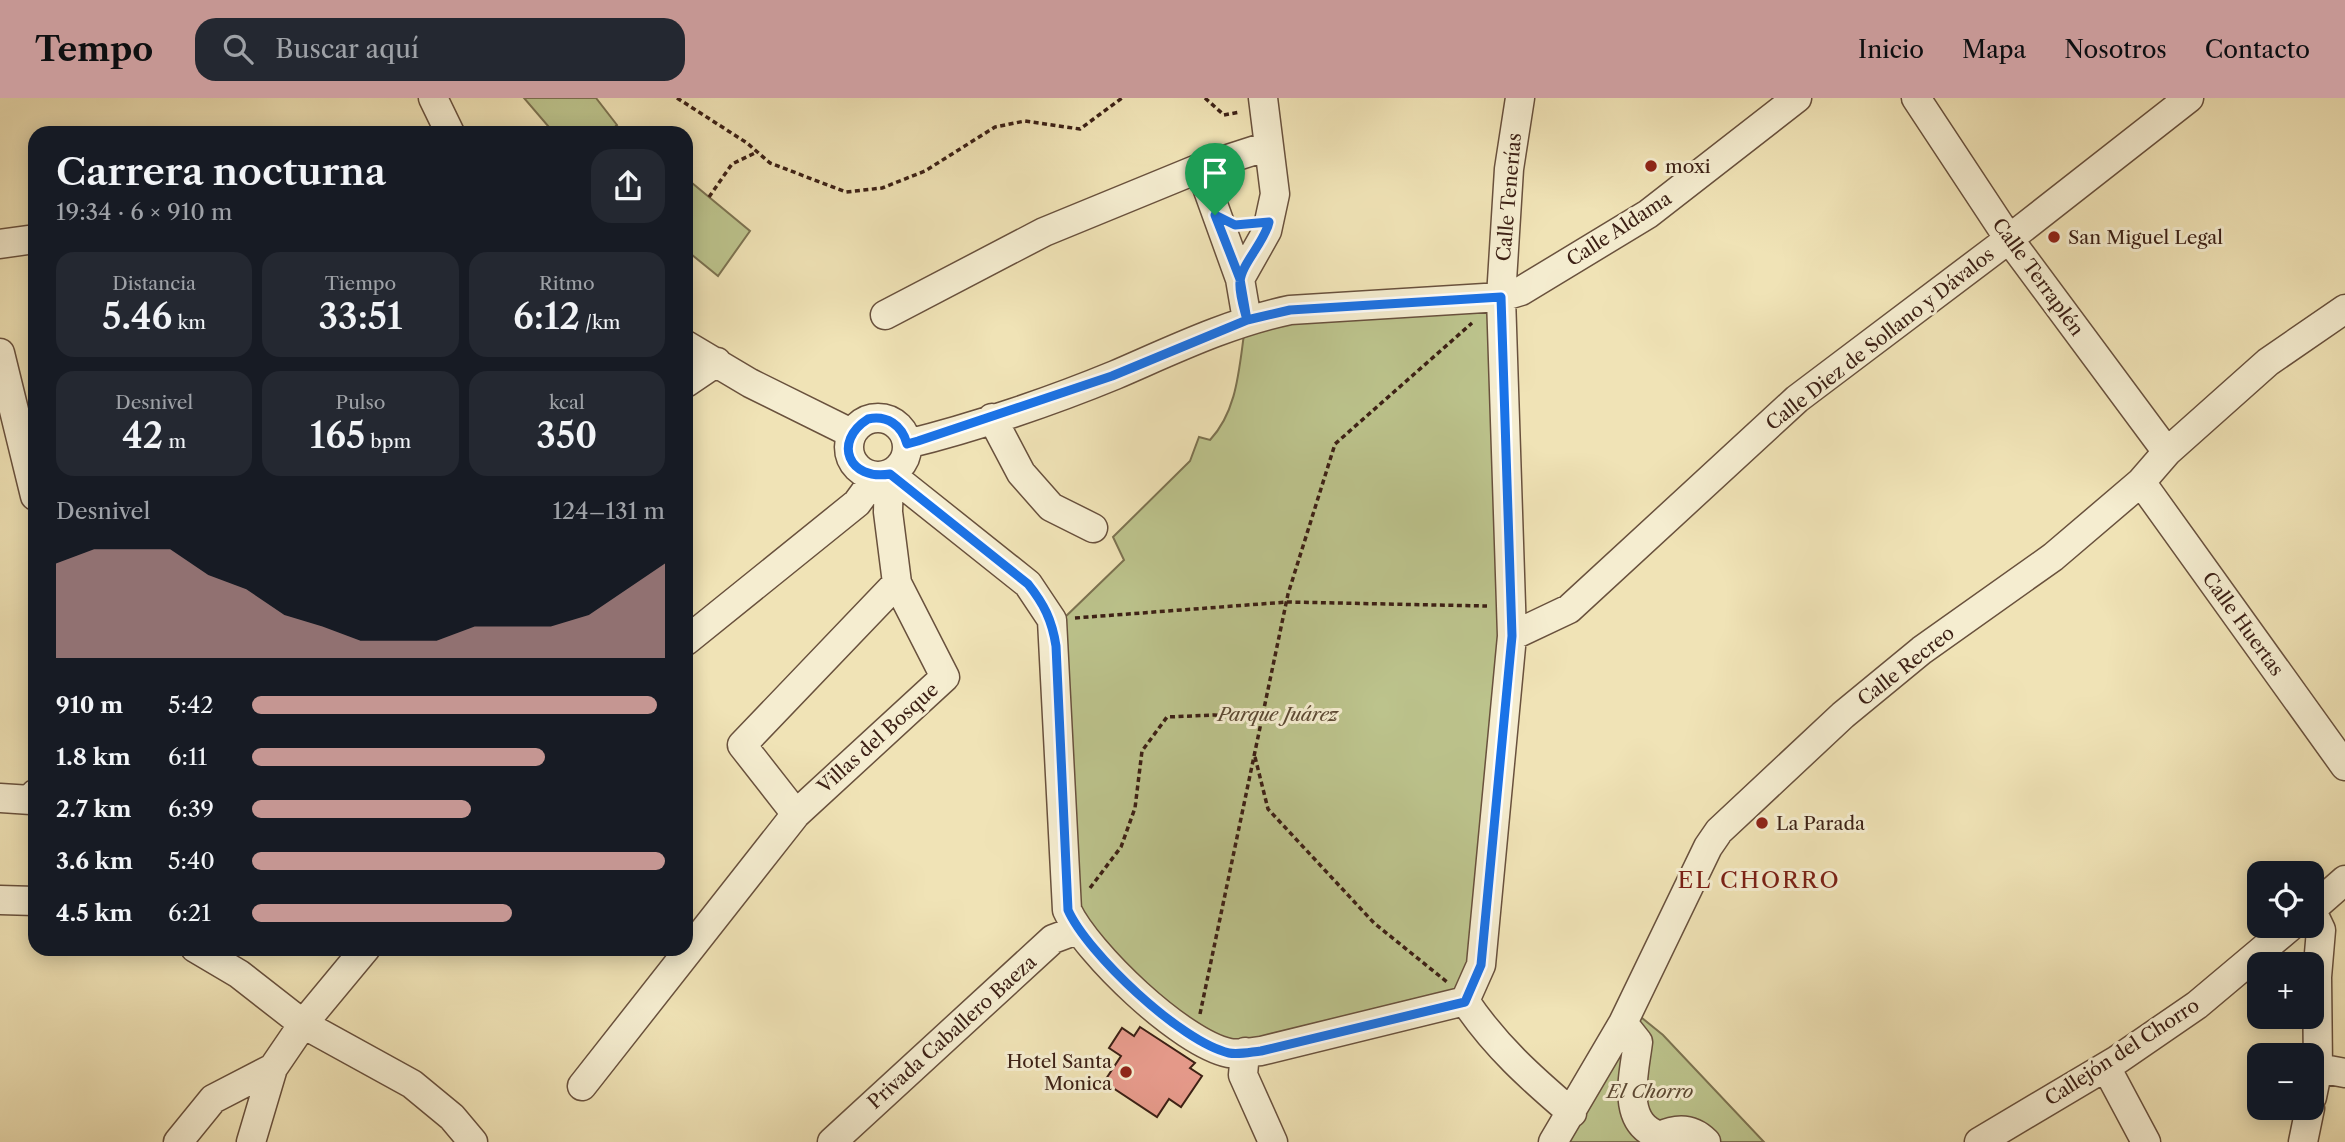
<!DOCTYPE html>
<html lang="es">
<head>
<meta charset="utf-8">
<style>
  :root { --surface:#171b24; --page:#242831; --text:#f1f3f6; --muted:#9ea1a6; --accent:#c59692 }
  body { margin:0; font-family:"Libre Caslon Text",serif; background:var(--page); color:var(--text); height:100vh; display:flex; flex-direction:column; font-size:26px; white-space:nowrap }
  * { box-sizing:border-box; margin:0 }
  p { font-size:23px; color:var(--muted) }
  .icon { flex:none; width:38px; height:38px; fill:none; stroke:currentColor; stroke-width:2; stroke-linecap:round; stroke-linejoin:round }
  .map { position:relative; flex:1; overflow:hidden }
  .sheet { position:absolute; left:28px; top:28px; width:665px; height:830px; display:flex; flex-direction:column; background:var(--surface); border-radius:21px; box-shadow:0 4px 18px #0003 }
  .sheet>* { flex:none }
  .buttons { position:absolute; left:2247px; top:763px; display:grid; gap:14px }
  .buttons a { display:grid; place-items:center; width:77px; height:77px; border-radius:14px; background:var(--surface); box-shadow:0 4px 18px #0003; font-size:35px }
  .pin { position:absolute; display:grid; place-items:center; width:60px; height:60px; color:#fff; margin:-72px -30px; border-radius:50% 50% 50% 0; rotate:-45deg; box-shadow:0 0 7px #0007 }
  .pin .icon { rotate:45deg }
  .round { display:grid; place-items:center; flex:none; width:74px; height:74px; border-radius:21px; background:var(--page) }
  .summary { display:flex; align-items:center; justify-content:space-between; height:119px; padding:0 28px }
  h1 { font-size:38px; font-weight:600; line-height:52px }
  .stats { display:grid; grid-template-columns:repeat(3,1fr); gap:10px; height:119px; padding:7px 28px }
  .stats div { display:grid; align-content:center; border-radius:18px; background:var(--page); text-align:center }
  .stats b { font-size:35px; font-weight:600 }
  .stats small { font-size:19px; font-weight:400 }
  .stats p { font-size:19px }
  .chart { height:196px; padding:14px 28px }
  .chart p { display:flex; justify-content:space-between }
  .chart svg { width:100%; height:126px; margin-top:7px; fill:var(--accent); opacity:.7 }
  ul { padding:0 28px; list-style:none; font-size:23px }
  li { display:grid; grid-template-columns:112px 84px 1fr; align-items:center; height:52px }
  li i { height:18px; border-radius:9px; background:var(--accent) }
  header { display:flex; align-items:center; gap:42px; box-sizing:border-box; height:98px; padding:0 35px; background:var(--accent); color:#111 }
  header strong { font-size:33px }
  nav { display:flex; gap:38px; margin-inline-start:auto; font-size:24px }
  .search { width:490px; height:63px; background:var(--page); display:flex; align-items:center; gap:18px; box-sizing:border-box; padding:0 24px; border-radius:21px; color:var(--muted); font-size:26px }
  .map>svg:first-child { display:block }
</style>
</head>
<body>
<header>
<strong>Tempo</strong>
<div class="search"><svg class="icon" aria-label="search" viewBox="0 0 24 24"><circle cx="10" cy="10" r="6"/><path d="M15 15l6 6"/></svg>Buscar aquí</div>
<nav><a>Inicio</a><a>Mapa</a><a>Nosotros</a><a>Contacto</a></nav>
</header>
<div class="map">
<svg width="2345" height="1044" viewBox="0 0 2345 1044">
  <rect width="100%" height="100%" fill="#f0e3b6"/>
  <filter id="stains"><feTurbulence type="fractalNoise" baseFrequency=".00286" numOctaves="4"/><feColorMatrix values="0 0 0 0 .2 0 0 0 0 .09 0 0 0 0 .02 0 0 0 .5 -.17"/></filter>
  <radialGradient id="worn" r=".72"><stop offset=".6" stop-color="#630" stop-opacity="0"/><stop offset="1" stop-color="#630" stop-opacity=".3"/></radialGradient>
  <path fill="#bcc38c" stroke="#7c7250" stroke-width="2" d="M524 0H596L617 27 608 35H554Z
    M686 80 750 133 718 178 686 152Z
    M1490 207 1503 530 1476 856 1454 899 1264 946 1210 941 1082 830 1060 524 1124 462 1113 439 1190 363 1199 339 1210 342C1238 312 1239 269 1245 229Z
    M1626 907 1663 937 1764 1044H1558Z"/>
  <path fill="#e79b8c" stroke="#3c2015" stroke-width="2" d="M1140 929 1195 965 1190 970 1202 978 1181 1009 1169 1001 1157 1019 1104 984 1121 958 1109 950 1122 930 1134 938Z"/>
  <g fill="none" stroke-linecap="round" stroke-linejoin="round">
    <g stroke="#69513d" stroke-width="31">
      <path id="minor" d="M433 0 450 35
        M1916 0 2009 141 2167 354
        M1200 70 1240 181
        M0 146 35 141
        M885 217 1044 134 1200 70 1268 48
        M1247 222 1240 181 1267 133 1275 96 1263 0
        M686 247 750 285 851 335
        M0 255 35 398
        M686 285 717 264
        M849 349a29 29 0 1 1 58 0a29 29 0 1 1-58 0Z
        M992 320 1021 375 1051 409 1093 430
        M907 346C973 330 1052 303 1115 277 1173 252 1228 225 1290 212L1501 199 1521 193 1648 116 1797 0
        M890 376 1028 486 1052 522 1067 812C1087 855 1181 945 1229 955 1238 957 1251 954 1261 953L1465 903
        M2141 384 2345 668
        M1512 538 1569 511 1797 301 2009 141 2189 0
        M686 543 857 405 876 379
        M0 700 31 702 35 696
        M796 716 742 647 897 485
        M0 802 35 803
        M2312 811 2345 782
        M2312 813 2321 832 2317 879 2318 970 2312 999
        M195 850 239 876 303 926 412 986 452 1019 473 1044
        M1465 903 1481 867 1512 538 1501 199 1509 71 1520 0
        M1465 903C1495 948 1531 980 1572 1015
        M1623 925 1638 944C1634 977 1620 1025 1660 1038 1677 1030 1692 1030 1706 1044
        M1245 954 1243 977 1273 1044
        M2106 969 2146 1044
        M2318 970 2345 975
        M582 988 796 716 945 579 897 485 888 414 889 376
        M178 1044 213 1001 273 970
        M251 1044 273 970 303 926 366 850
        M832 1044 1053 841 1077 832
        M1553 1044 1623 925 1708 749 1719 733 1843 617 1922 552 2053 459 2141 384 2167 354 2268 264 2345 211
        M1979 1044 2117 962 2197 907 2291 828
        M2303 1044 2310 1010"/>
    </g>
    <path stroke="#3c2015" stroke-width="3.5" stroke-dasharray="5 3.5" stroke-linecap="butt" d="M677 0 747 45 770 65 846 94 882 90 925 73 995 29 1025 23 1080 31 1122 0
      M1205 0 1224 17 1240 14
      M709 99 732 66 757 54
      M1075 520 1287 504 1487 508
      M1255 659 1268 711 1374 825 1447 884
      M1090 790 1121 749 1135 710 1142 653 1167 619 1214 617 1262 621
      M1200 916 1288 496 1335 346 1472 225"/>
    <use href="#minor" stroke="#f5edd0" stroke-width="28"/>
  </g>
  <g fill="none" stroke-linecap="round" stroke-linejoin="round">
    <g stroke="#fff" stroke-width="14">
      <path id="route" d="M1215 117 1240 181 1247 222 1112 278 918 343 907 346C902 327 887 317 868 321 832 344 849 383 890 376L1028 486C1044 506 1052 522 1056 548L1068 812C1087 855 1181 944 1229 955 1238 957 1251 954 1261 953L1465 904 1481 867 1512 538 1501 199 1290 212 1247 222C1244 210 1239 196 1240 184 1241 166 1265 144 1269 124L1235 127 1215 117"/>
    </g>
    <use href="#route" stroke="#1a73e8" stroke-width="9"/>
  </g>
  <g fill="#8f2418" stroke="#f5edd0" stroke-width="2.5">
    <circle cx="1651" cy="68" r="7"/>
    <circle cx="2054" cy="139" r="7"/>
    <circle cx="1762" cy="725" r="7"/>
    <circle cx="1126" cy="974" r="7"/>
  </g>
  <g text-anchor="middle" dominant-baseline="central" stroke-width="6" stroke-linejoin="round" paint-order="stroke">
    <g font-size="19" fill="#3c2015" stroke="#f5edd0" text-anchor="start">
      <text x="1665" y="68">moxi</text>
      <text x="2068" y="139">San Miguel Legal</text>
      <text x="1776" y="725">La Parada</text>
      <text x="1112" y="963" text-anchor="end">Hotel Santa<tspan x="1112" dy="22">Monica</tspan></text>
    </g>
    <g font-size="19" fill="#3c2015" stroke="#f5edd0">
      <text transform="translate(1509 99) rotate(-85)">Calle Tenerías</text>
      <text transform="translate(1619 131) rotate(-33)">Calle Aldama</text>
      <text transform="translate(2038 179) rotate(54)">Calle Terraplén</text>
      <text transform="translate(1880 241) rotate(-38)">Calle Diez de Sollano y Dávalos</text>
      <text transform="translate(2243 526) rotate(54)">Calle Huertas</text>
      <text transform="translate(1906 568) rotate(-38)">Calle Recreo</text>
      <text transform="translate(878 640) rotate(-42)">Villas del Bosque</text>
      <text transform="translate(952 934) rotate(-42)">Privada Caballero Baeza</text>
      <text transform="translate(2122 954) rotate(-33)">Callejón del Chorro</text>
    </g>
    <g font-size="19" font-style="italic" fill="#5c4933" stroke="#f5edd0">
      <text x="1278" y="616">Parque Juárez</text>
      <text x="1650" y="993">El Chorro</text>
    </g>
    <g font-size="23" letter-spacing="2" fill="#7a1f14" stroke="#f5edd0">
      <text x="1759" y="782">EL CHORRO</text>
    </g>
  </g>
  <rect width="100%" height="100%" filter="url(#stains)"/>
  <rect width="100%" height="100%" fill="url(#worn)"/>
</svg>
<div class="buttons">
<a><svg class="icon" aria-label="locate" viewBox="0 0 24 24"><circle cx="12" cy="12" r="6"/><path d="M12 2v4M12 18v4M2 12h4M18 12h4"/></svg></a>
<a>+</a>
<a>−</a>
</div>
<div class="pin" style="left:1215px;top:117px;background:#1e9e55"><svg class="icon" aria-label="arrive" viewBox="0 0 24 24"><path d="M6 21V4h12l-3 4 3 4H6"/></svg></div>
<section class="sheet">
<div class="summary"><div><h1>Carrera nocturna</h1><p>19:34 · 6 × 910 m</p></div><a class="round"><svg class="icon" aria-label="share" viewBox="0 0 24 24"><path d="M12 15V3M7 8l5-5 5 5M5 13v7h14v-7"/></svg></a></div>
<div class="stats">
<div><p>Distancia</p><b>5.46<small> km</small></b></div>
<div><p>Tiempo</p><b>33:51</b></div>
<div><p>Ritmo</p><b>6:12<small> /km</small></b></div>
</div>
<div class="stats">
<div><p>Desnivel</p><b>42<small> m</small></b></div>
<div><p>Pulso</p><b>165<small> bpm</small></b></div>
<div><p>kcal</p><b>350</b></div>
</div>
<div class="chart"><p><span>Desnivel</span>124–131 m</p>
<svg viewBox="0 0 160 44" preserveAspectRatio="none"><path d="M0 44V11L10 6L20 6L30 6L40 15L50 20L60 29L70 33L80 38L90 38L100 38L110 33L120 33L130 33L140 29L150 20L160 11V44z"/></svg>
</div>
<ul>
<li><b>910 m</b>5:42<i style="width:98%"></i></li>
<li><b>1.8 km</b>6:11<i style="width:71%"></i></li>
<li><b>2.7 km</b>6:39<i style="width:53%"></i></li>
<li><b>3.6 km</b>5:40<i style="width:100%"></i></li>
<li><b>4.5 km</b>6:21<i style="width:63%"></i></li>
</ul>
</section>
</div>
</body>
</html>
